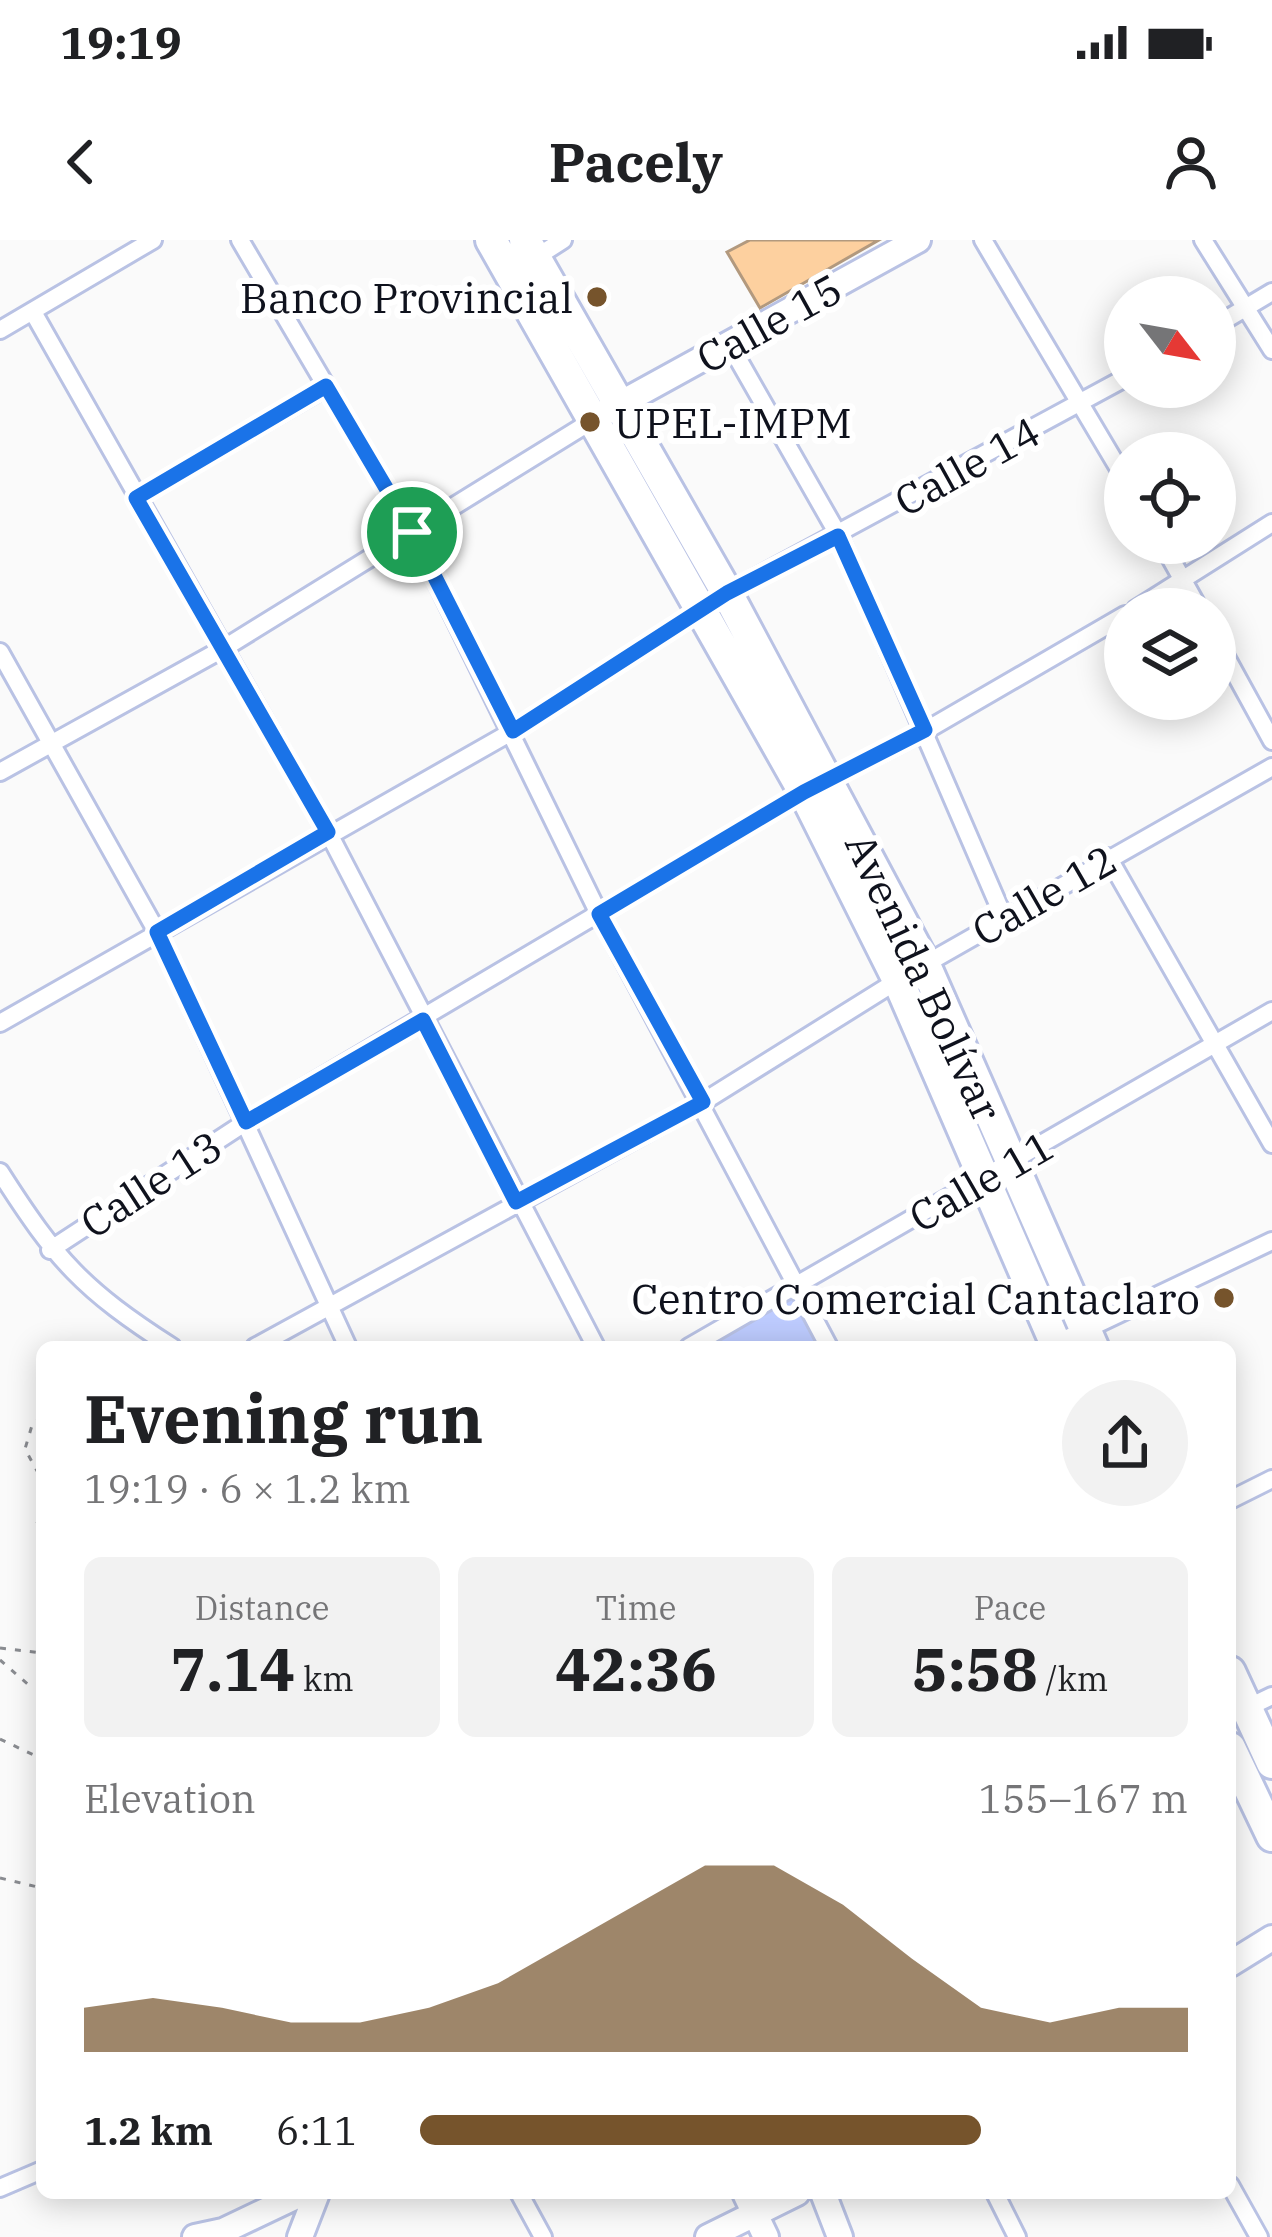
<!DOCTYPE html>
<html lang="en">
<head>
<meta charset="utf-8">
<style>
  :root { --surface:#fff; --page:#f2f2f2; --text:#202124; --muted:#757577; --accent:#76542c }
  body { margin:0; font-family:"IBM Plex Serif",serif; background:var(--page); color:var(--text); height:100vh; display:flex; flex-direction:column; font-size:45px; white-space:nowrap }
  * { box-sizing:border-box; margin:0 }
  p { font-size:39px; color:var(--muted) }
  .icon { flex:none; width:66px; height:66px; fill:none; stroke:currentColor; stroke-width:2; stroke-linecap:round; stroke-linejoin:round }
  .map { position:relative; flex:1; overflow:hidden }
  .panel { position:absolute; left:36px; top:1101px; width:1200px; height:858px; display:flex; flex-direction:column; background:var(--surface); border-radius:18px; box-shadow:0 6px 30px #0003 }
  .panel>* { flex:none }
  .needle { width:78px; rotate:121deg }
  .controls { position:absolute; left:1104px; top:36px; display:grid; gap:24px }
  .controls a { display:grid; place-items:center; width:132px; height:132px; border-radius:50%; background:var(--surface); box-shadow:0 6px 30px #0003; font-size:60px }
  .pin { position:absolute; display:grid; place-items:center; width:102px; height:102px; color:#fff; margin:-51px; border:6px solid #fff; border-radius:50%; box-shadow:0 3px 12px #0007 }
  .round { display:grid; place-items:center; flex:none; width:126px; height:126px; border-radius:63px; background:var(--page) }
  .head { display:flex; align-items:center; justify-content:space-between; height:204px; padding:0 48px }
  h1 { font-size:66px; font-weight:700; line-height:90px }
  .metrics { display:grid; grid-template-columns:repeat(3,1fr); gap:18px; height:204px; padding:12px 48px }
  .metrics div { display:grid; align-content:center; border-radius:18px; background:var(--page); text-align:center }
  .metrics b { font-size:60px; font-weight:700 }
  .metrics small { font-size:33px; font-weight:400 }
  .metrics p { font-size:33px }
  .chart { height:336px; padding:24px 48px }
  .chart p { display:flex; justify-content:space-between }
  .chart svg { width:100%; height:216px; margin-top:12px; fill:var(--accent); opacity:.7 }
  ul { padding:0 48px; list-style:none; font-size:39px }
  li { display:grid; grid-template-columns:192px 144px 1fr; align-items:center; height:90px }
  li i { height:30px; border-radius:15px; background:var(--accent) }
  .status { display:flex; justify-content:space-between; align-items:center; height:84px; padding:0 60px; background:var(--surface); direction:ltr }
  .status svg { height:33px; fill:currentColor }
  header { display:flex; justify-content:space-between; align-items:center; height:156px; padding:0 48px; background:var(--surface); font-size:54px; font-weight:700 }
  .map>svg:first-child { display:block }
</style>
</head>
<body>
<div class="status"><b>19:19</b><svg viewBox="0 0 49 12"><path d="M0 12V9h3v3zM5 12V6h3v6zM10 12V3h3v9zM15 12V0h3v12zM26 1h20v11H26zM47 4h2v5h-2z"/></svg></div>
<header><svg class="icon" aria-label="back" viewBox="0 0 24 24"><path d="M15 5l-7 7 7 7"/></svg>Pacely<svg class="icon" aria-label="person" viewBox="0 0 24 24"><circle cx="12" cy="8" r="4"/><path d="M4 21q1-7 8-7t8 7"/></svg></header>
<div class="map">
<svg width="1272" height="1997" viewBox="0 0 1272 1997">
  <rect width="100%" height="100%" fill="#fafafa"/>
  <path fill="#bdcbfe" d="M798 1048 829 1107H689Z"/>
  <path fill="#fdd09f" stroke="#b2997e" stroke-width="3" d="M750 0H879L760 68 727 12Z"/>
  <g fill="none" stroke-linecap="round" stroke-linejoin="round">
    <g stroke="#b9c2e4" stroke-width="22">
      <path id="street" d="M240 0 412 292 599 674 829 1107
        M983 0 1125 239
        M1203 0 1272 110
        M535 18 563 0
        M33 72 328 592 596 1107
        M1215 86 1272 52
        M0 90 153 0
        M730 105 839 296 1004 678
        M136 258 326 147
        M1162 303 1199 369
        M1136 369 1272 283
        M1215 397 1272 501
        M0 412 157 692 348 1107
        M0 532 226 407 590 182
        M1108 617 1272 904
        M922 726 1272 527
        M0 783 513 491 727 353 1125 138
        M0 932C56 1020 83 1050 172 1107
        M50 1010 246 882 804 552 925 491 1125 375
        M1051 1106 1272 1001
        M255 1107 703 862 900 739
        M689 1107 1272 771
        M1230 1260 1272 1239
        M1247 1468 1272 1456
        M1230 1945 1259 1997
        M0 1948 42 1930
        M519 1953 543 1997
        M995 1953 1017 1997"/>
    </g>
    <g stroke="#b9c2e4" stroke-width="30">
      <path id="secondary" d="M607 171 918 0
        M1230 1724 1272 1698
        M745 1953 766 1997
        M823 1953 840 1997
        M195 1997 223 1991 303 1953
        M300 1997 317 1953
        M708 1997 797 1953"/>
    </g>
    <g stroke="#b9c2e4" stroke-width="36">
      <path id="highway" d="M491 0 804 552 898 740 1057 1107
        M525 0 727 353 925 725 1093 1107
        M1230 1432 1272 1523
        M1230 1508 1272 1596"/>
    </g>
    <path stroke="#8a8c91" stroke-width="3" stroke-dasharray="6 9" stroke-linecap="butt" d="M42 1179 33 1182 25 1209 42 1240
      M42 1269 35 1280 42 1286
      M0 1408 42 1413
      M0 1420 31 1447
      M0 1499 42 1519
      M0 1638 42 1648"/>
    <use href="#street" stroke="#fff" stroke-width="16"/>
    <use href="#secondary" stroke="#fff" stroke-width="24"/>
    <use href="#highway" stroke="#fff" stroke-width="30"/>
  </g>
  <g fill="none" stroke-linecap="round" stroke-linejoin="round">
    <g stroke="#fff" stroke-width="24">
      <path id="route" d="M326 146 412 292 513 491 727 353 838 296 925 490 804 552 599 674 703 862 516 962 423 780 246 882 157 692 328 592 136 258Z"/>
    </g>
    <use href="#route" stroke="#1a73e8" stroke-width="15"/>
  </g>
  <g fill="#76542c" stroke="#fff" stroke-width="4.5">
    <circle cx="597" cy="57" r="12"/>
    <circle cx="590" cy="182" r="12"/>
    <circle cx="1224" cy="1058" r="12"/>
  </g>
  <g text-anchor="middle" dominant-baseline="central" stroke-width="12" stroke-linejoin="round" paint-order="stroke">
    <g font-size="42" fill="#0f121d" stroke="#fff" text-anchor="end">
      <text x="573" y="57">Banco Provincial</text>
      <text x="614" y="182" text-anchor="start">UPEL-IMPM</text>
      <text x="1200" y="1058">Centro Comercial Cantaclaro</text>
    </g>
    <g font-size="42" fill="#0f121d" stroke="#fff">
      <text transform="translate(769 83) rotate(-29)">Calle 15</text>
      <text transform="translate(967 226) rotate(-29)">Calle 14</text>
      <text transform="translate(1044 655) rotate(-30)">Calle 12</text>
      <text transform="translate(924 737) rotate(65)">Avenida Bolívar</text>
      <text transform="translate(981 941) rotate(-30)">Calle 11</text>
      <text transform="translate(151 944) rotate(-33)">Calle 13</text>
    </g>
  </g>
</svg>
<div class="controls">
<a><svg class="needle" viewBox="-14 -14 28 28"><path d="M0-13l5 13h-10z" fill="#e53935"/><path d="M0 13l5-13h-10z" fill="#757577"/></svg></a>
<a><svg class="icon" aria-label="locate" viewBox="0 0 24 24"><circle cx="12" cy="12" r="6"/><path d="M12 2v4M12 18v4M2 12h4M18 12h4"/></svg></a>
<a><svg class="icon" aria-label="layers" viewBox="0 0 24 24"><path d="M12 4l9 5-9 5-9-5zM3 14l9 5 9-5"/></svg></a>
</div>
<div class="pin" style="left:412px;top:292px;background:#1e9e55"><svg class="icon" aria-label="arrive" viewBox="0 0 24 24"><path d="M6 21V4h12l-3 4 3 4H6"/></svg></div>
<section class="panel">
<div class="head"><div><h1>Evening run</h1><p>19:19 · 6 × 1.2 km</p></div><a class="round"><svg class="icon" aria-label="share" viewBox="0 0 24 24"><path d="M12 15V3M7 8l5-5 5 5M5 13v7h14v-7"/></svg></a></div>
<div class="metrics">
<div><p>Distance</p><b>7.14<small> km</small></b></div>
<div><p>Time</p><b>42:36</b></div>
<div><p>Pace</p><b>5:58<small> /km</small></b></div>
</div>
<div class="chart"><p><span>Elevation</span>155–167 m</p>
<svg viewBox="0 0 160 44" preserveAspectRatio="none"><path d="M0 44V35L10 33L20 35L30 38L40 38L50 35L60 30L70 22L80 14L90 6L100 6L110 14L120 25L130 35L140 38L150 35L160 35V44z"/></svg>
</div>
<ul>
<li><b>1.2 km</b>6:11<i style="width:73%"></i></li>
</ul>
</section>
</div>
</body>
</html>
